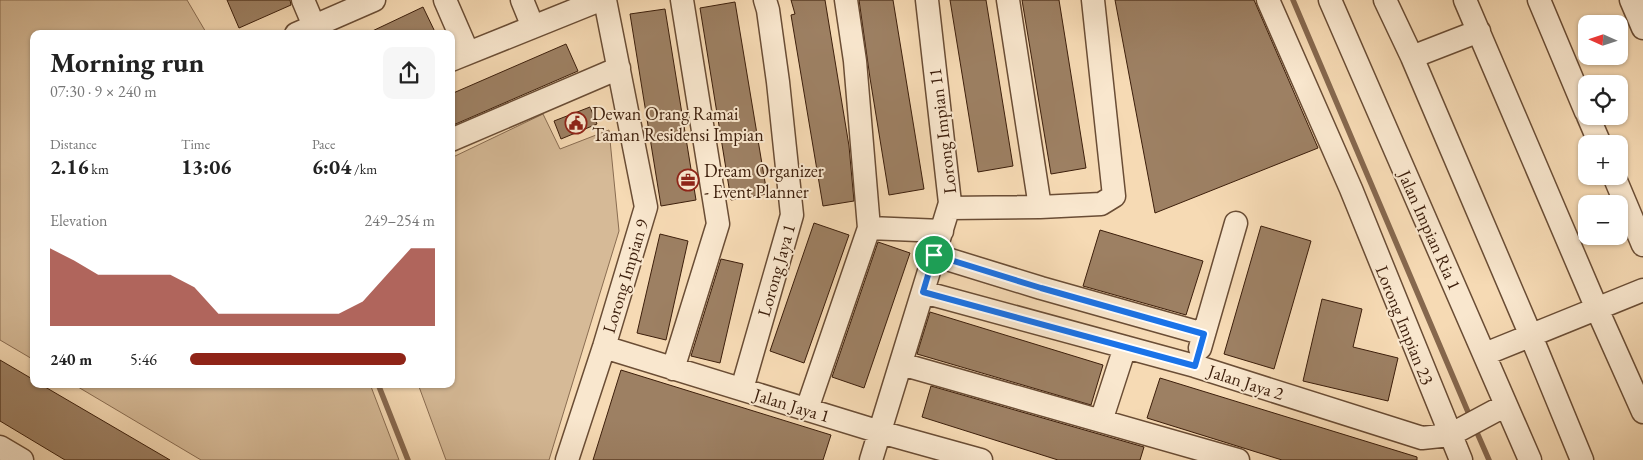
<!DOCTYPE html>
<html lang="en">
<head>
<meta charset="utf-8">
<style>
  :root { --surface:#fff; --page:#f6f6f6; --text:#222; --muted:#767676; --accent:#8f2418 }
  body { margin:0; font-family:"EB Garamond",serif; background:var(--page); color:var(--text); height:100vh; display:flex; flex-direction:column; font-size:19px; white-space:nowrap }
  * { box-sizing:border-box; margin:0 }
  p { font-size:16px; color:var(--muted) }
  .icon { flex:none; width:28px; height:28px; fill:none; stroke:currentColor; stroke-width:2; stroke-linecap:round; stroke-linejoin:round }
  .map { position:relative; flex:1; overflow:hidden }
  .drawer { position:absolute; left:30px; top:30px; width:425px; height:358px; display:flex; flex-direction:column; background:var(--surface); border-radius:10px; box-shadow:0 1px 4px #0004 }
  .drawer>* { flex:none }
  .needle { width:32px; rotate:273deg }
  .buttons { position:absolute; left:1578px; top:15px; display:grid; gap:10px }
  .buttons a { display:grid; place-items:center; width:50px; height:50px; border-radius:10px; background:var(--surface); box-shadow:0 1px 4px #0004; font-size:25px }
  .pin { position:absolute; display:grid; place-items:center; width:42px; height:42px; color:#fff; margin:-21px; border:2px solid #fff; border-radius:50%; box-shadow:0 1px 5px #0007 }
  .round { display:grid; place-items:center; flex:none; width:52px; height:52px; border-radius:10px; background:var(--page) }
  .overview { display:flex; align-items:center; justify-content:space-between; height:85px; padding:0 20px }
  h1 { font-size:28px; font-weight:700; line-height:38px }
  .metrics { display:grid; grid-template-columns:repeat(3,1fr); gap:8px; height:85px; padding:5px 20px }
  .metrics div { display:grid; align-content:center }
  .metrics b { font-size:21px; font-weight:700 }
  .metrics small { font-size:14px; font-weight:400 }
  .metrics p { font-size:14px }
  .chart { height:140px; padding:10px 20px }
  .chart p { display:flex; justify-content:space-between }
  .chart svg { width:100%; height:90px; margin-top:5px; fill:var(--accent); opacity:.7 }
  ul { padding:0 20px; list-style:none; font-size:16px }
  li { display:grid; grid-template-columns:80px 60px 1fr; align-items:center; height:38px }
  li i { height:12px; border-radius:6px; background:var(--accent) }
  .map>svg:first-child { display:block }
</style>
</head>
<body>
<div class="map">
<svg width="1643" height="460" viewBox="0 0 1643 460">
  <rect width="100%" height="100%" fill="#f6dab4"/>
  <filter id="stains"><feTurbulence type="fractalNoise" baseFrequency=".004" numOctaves="4"/><feColorMatrix values="0 0 0 0 .2 0 0 0 0 .09 0 0 0 0 .02 0 0 0 .5 -.17"/></filter>
  <radialGradient id="worn" r=".72"><stop offset=".6" stop-color="#630" stop-opacity="0"/><stop offset="1" stop-color="#630" stop-opacity=".3"/></radialGradient>
  <path fill="#d6ba97" stroke="#896c51" d="M0 0H187L207 34H34V360L0 340Z
    M543 114 560 149 609 130 619 231 549 460H446L418 384H451V158Z
    M73 384H370L399 460H201Z"/>
  <g fill="none" stroke-linecap="round" stroke-linejoin="round">
    <path stroke="#86684e" stroke-width="5.5" d="M1293 0 1471 419
      M378 384 408 460
      M1475 428 1489 460"/>
  </g>
  <path fill="#9d8063" stroke="#3c1e0b" d="M227 0H290L291 5 239 28Z
    M791 0H825L849 146 854 201 823 206 791 15 795 14Z
    M859 0H893L924 189 889 195 870 78Z
    M950 0H986L1013 166 978 172Z
    M1022 0H1059L1086 168 1051 174Z
    M1115 0H1254L1318 148 1155 213Z
    M735 2 767 194 731 200 700 8Z
    M423 7 436 34H366Z
    M665 9 696 200 661 206 630 14Z
    M566 44 578 71 451 126V94Z
    M590 107 597 124 561 139 554 121Z
    M814 223 849 235 804 363 770 351Z
    M1261 226 1311 241 1274 369 1224 354Z
    M1100 230 1203 261 1186 315 1083 286Z
    M660 234 688 241 666 340 637 333Z
    M878 242 910 253 864 388 832 377Z
    M721 259 743 264 720 363 691 356Z
    M1322 299 1362 309 1353 347 1398 358 1388 401 1303 381Z
    M930 312 1103 365 1091 405 917 354Z
    M0 360 34 380V384H40L170 460H65L0 421Z
    M621 370 831 435 823 460H593Z
    M1160 378 1417 457V460H1282L1147 418Z
    M931 386 1144 447 1140 460H1058L922 417Z"/>
  <g fill="none" stroke-linecap="round" stroke-linejoin="round">
    <g stroke="#6a4d35" stroke-width="25">
      <path id="minor" d="M303 0 314 26
        M445 0 468 53
        M522 0 533 27
        M1008 0 1040 207
        M1268 0 1351 189 1461 460
        M1330 0 1530 460
        M1385 0 1412 57 1531 336 1582 460
        M1465 0 1597 309 1643 412
        M1539 0 1586 112
        M1631 0 1643 28
        M296 34 374 0
        M1412 57 1479 31
        M451 60 600 0
        M1588 116 1600 144
        M451 140 619 68
        M1614 176 1643 245
        M949 208 1040 207 1101 204 1114 196 1093 0
        M869 228 942 231
        M934 255 1041 288 1204 334
        M923 292 1195 366 1422 438 1450 435 1506 405
        M604 347 880 432 981 460
        M1200 348 1236 223
        M1485 354 1643 290
        M901 364 1238 460
        M673 369 718 224 682 0
        M742 389 792 215 778 82 768 10 765 0
        M807 409 869 228 855 61 846 0
        M1101 421 1125 347
        M0 447 22 460
        M567 460 604 347 646 207 605 0
        M871 460 950 203 927 0"/>
    </g>
    <use href="#minor" stroke="#f9e7ce" stroke-width="22"/>
  </g>
  <g fill="none" stroke-linecap="round" stroke-linejoin="round">
    <g stroke="#fff" stroke-width="10">
      <path id="route" d="M934 255 1041 288 1204 334 1195 366 923 292Z"/>
    </g>
    <use href="#route" stroke="#1a73e8" stroke-width="6"/>
  </g>
  <defs>
    <g id="civic-ring" transform="scale(1.125)"><circle r="9.5" fill="#f9e7ce" stroke="#8f2418" stroke-width="1.5"/><path d="M-.6-6.5H3V-4.5H.6V-3L4-1V1h2V6H-6V1h2V-1L-.6-3ZM-1.2 2.5V6h2.4V2.5Z" fill="#8f2418"/></g>
    <g id="office-ring" transform="scale(1.125)"><circle r="9.5" fill="#f9e7ce" stroke="#8f2418" stroke-width="1.5"/><path d="M-6-3h4V-5.5h4V-3h4V5H-6ZM-1-4.5V-3h2v-1.5ZM-6 0V1H6V0Z" fill="#8f2418"/></g>
  </defs>
  <g fill-rule="evenodd">
    <use href="#civic-ring" x="576" y="123"/>
    <use href="#office-ring" x="688" y="180"/>
  </g>
  <g text-anchor="middle" dominant-baseline="central" stroke-width="4" stroke-linejoin="round" paint-order="stroke">
    <g font-size="18" fill="#3c1e0b" stroke="#f9e7ce" text-anchor="start">
      <text x="592" y="113">Dewan Orang Ramai<tspan x="592" dy="21">Taman Residensi Impian</tspan></text>
      <text x="704" y="170">Dream Organizer<tspan x="704" dy="21">- Event Planner</tspan></text>
    </g>
    <g font-size="18" fill="#3c1e0b" stroke="#f9e7ce">
      <text transform="translate(942 131) rotate(-97)">Lorong Impian 11</text>
      <text transform="translate(1430 230) rotate(66)">Jalan Impian Ria 1</text>
      <text transform="translate(776 270) rotate(-74)">Lorong Jaya 1</text>
      <text transform="translate(625 276) rotate(-73)">Lorong Impian 9</text>
      <text transform="translate(1405 325) rotate(68)">Lorong Impian 23</text>
      <text transform="translate(1246 382) rotate(18)">Jalan Jaya 2</text>
      <text transform="translate(792 405) rotate(17)">Jalan Jaya 1</text>
    </g>
  </g>
  <rect width="100%" height="100%" filter="url(#stains)"/>
  <rect width="100%" height="100%" fill="url(#worn)"/>
</svg>
<div class="buttons">
<a><svg class="needle" viewBox="-14 -14 28 28"><path d="M0-13l5 13h-10z" fill="#e53935"/><path d="M0 13l5-13h-10z" fill="#767676"/></svg></a>
<a><svg class="icon" aria-label="locate" viewBox="0 0 24 24"><circle cx="12" cy="12" r="6"/><path d="M12 2v4M12 18v4M2 12h4M18 12h4"/></svg></a>
<a>+</a>
<a>−</a>
</div>
<div class="pin" style="left:934px;top:255px;background:#1e9e55"><svg class="icon" aria-label="arrive" viewBox="0 0 24 24"><path d="M6 21V4h12l-3 4 3 4H6"/></svg></div>
<section class="drawer">
<div class="overview"><div><h1>Morning run</h1><p>07:30 · 9 × 240 m</p></div><a class="round"><svg class="icon" aria-label="share" viewBox="0 0 24 24"><path d="M12 15V3M7 8l5-5 5 5M5 13v7h14v-7"/></svg></a></div>
<div class="metrics">
<div><p>Distance</p><b>2.16<small> km</small></b></div>
<div><p>Time</p><b>13:06</b></div>
<div><p>Pace</p><b>6:04<small> /km</small></b></div>
</div>
<div class="chart"><p><span>Elevation</span>249–254 m</p>
<svg viewBox="0 0 160 44" preserveAspectRatio="none"><path d="M0 44V6L10 12L20 19L30 19L40 19L50 19L60 25L70 38L80 38L90 38L100 38L110 38L120 38L130 32L140 19L150 6L160 6V44z"/></svg>
</div>
<ul>
<li><b>240 m</b>5:46<i style="width:88%"></i></li>
</ul>
</section>
</div>
</body>
</html>
